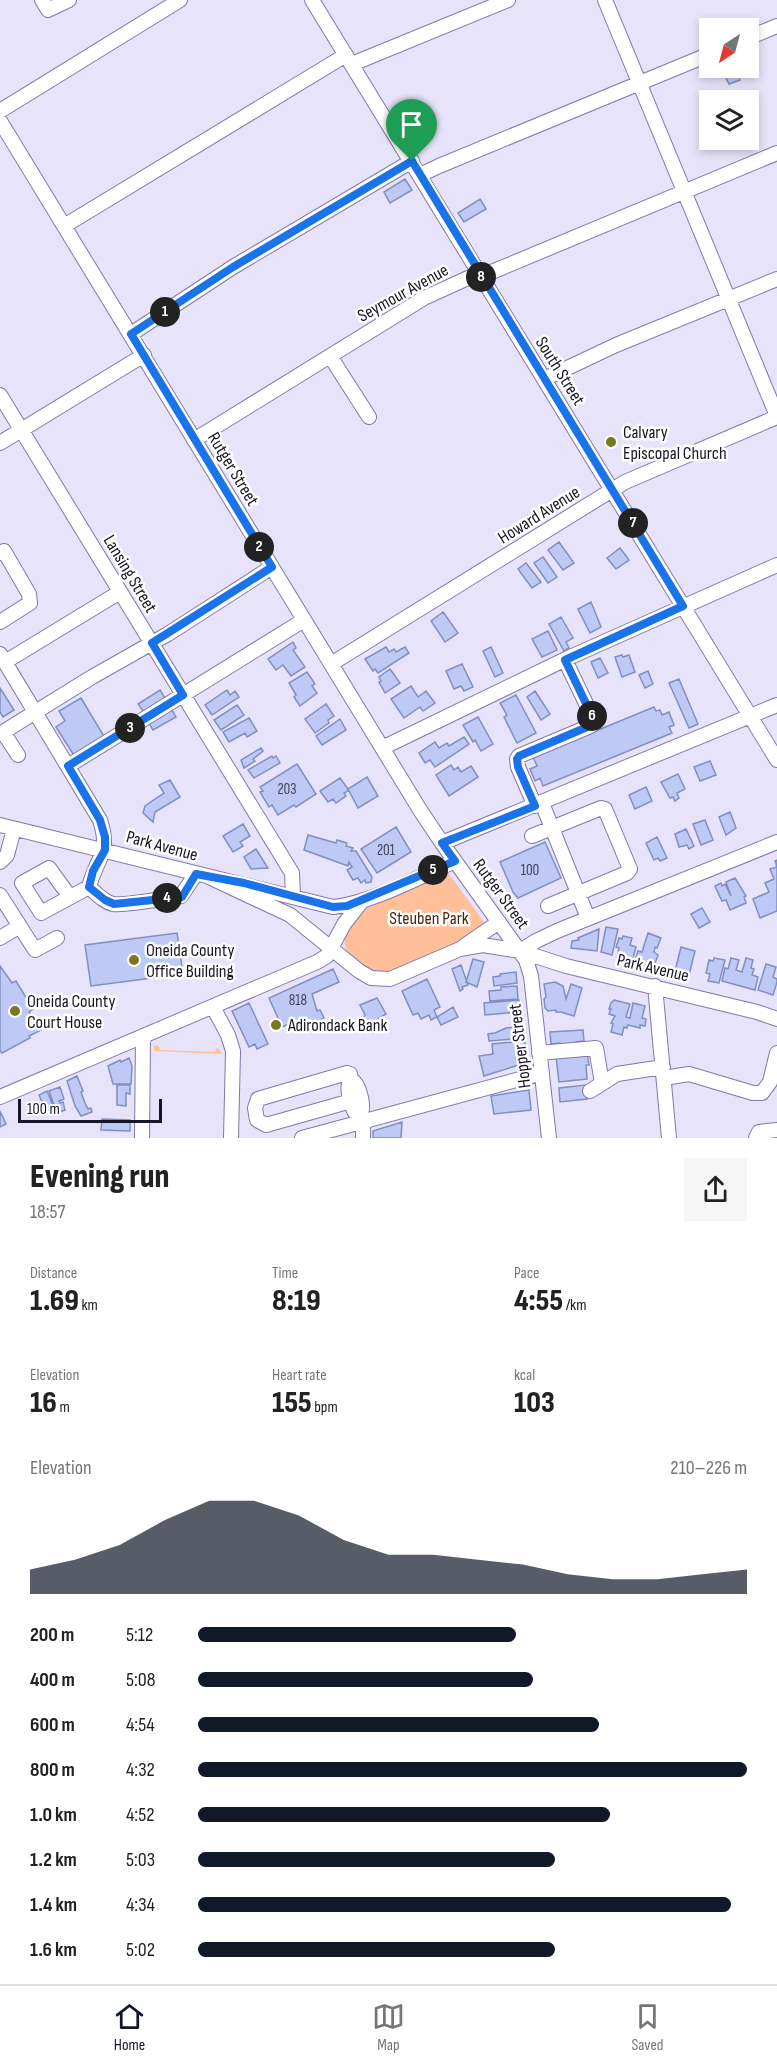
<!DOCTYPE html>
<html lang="en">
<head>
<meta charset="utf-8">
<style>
  :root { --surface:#fff; --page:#f6f6f6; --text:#222; --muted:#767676; --line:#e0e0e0; --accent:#111827 }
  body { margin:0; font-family:"Sofia Sans Condensed",sans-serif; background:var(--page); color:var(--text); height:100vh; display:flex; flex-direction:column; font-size:22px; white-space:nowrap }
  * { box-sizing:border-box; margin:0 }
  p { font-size:20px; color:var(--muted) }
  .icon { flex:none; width:33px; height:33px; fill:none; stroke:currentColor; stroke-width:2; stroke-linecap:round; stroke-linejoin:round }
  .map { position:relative; height:1138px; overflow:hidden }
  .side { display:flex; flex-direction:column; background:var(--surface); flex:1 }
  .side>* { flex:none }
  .needle { width:39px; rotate:216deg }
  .fabs { position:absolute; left:699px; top:18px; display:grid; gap:12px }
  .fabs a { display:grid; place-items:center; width:60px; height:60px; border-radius:0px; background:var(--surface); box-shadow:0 3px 9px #0003; font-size:30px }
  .scale { position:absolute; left:18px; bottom:15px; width:144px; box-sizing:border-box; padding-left:6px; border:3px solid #181427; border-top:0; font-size:16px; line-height:21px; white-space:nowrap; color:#181427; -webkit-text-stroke:4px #fff; paint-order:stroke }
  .pin { position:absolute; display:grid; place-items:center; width:51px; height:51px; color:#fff; margin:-62px -26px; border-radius:50% 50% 50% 0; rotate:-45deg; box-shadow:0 0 6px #0007 }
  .pin .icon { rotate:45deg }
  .km { position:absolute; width:30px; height:30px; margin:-15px; border-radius:50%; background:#222; color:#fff; font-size:16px; line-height:30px; text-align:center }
  .round { display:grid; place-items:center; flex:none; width:63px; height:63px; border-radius:0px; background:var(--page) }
  .head { display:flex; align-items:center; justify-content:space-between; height:102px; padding:0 30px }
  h1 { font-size:33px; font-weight:800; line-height:45px }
  .stats { display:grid; grid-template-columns:repeat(3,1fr); gap:9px; height:102px; padding:6px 30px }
  .stats div { display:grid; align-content:center }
  .stats b { font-size:30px; font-weight:800 }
  .stats small { font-size:16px; font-weight:400 }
  .stats p { font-size:16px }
  .chart { height:168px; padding:12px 30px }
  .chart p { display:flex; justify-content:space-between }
  .chart svg { width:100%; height:108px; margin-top:6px; fill:var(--accent); opacity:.7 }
  ul { padding:0 30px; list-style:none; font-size:20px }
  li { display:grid; grid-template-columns:96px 72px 1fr; align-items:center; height:45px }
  li i { height:15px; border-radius:8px; background:var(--accent) }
  .menu { display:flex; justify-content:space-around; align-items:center; height:84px; border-top:2px solid var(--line); background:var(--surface); font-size:16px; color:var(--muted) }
  .menu a { display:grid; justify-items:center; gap:3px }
  .menu .current { color:var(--accent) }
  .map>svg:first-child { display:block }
</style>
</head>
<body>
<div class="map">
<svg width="777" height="1138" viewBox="0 0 777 1138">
  <rect width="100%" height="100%" fill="#e7e3fa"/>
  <path fill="#febf99" d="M447 871 486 925 467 939 391 972 379 975C369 969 354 964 348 953 326 913 421 882 447 871Z
    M158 1045 160 1050 215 1052 216 1049 218 1048 222 1054 154 1051V1046Z"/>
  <path fill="#becaf5" stroke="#818ec1" stroke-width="1.5" d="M721 68H734L740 80 729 84Z
    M405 179 412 190 390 203 384 192Z
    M480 199 486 209 464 222 458 213Z
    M559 542 574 563 563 570 548 550Z
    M620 548 629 560 616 569 607 558Z
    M543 557 557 577 548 583 534 563Z
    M526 563 541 582 532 588 518 569Z
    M591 602 601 627 590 633 578 609Z
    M443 612 458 633 445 642 431 621Z
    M561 617 573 638 566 642 569 648 564 651 549 624Z
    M548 631 557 650 542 657 532 639Z
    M293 642 296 648 293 650 305 667 291 676 283 665 276 670 268 659Z
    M386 647 389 652 394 649 396 652 405 647 409 653 378 673 375 669 373 671 365 659Z
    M491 647 503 673 495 677 483 651Z
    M622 655 623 657 629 655 635 672 622 677 615 657Z
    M600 658 608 673 598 678 591 662Z
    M462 664 473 687 464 691 461 686 454 689 446 671Z
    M390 669 400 683 385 693 379 682 381 681 379 677Z
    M648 671 653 684 645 688 639 675Z
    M307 672 315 684 312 686 317 693 300 706 294 697 296 695 289 683Z
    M679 679 698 724 689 728 669 683Z
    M411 686 418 697 426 691 435 703 423 711 420 707 404 718 391 699Z
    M0 688 14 710 3 717 0 712Z
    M160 690 167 702 146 715 138 704Z
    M227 690 230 695 235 691 239 697 212 715 205 705Z
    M535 691 550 714 541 720 527 697Z
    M516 695 536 733 517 743 504 717 507 715 500 703Z
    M81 698 105 738 75 757 56 727 65 721 59 711Z
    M326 704 334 716 328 720 329 723 315 733 305 719Z
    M237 705 244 715 221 730 214 720Z
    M170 707 176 717 153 730 147 720Z
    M654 707 656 711 660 710 662 715 669 712 674 725 669 727 672 733 543 786 540 778 535 781 530 769 537 766 533 757Z
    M478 717 493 744 481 751 475 740 473 742 463 725Z
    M249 718 257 731 247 737 245 733 229 742 223 732Z
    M340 719 346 730 322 745 316 736Z
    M464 737 469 744 435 767 430 760 425 763 419 753 435 742 439 748 447 743 449 746Z
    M261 748 263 751 253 759 255 761 244 768 241 760Z
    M272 756 273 758 276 756 280 763 254 778 248 770Z
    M710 761 716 775 700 781 694 767Z
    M297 764 316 794 296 807 294 805 278 815 272 805 269 807 260 792 263 791 260 787Z
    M451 765 454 770 458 767 461 772 471 766 478 777 449 796 436 775Z
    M678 774 685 789 677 793 679 798 675 801 673 797 670 798 661 782Z
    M367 777 378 796 358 808 348 789Z
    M340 778 348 789V791L344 793 346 796 336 803 333 799 328 802 320 791Z
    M170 780 180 797 155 812 153 822 143 813 145 806 164 793 159 785Z
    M646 787 652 801 635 809 629 795Z
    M730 812 736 828 726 835 719 817Z
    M705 820 713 840 701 845 693 824Z
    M243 824 250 836 240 842 243 846 233 852 223 836Z
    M396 827 411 852 377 873 361 849Z
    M686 829 694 846 689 849 687 845 679 847 675 834Z
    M308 835 336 843 337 840 347 843 346 846 353 848 351 851H356L372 877 371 882 366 883 365 880 361 883 358 878 353 880 347 870 352 867 349 862 348 866 304 850Z
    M657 837 667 858 660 861 658 858 654 860 646 843Z
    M545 842 561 878 518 898 513 892 500 862Z
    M256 849 268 868 251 869 244 857Z
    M777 860V911L760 918 753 899 769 892 765 883 774 879 770 869 777 867 775 861Z
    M735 878 746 896 744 897 746 903 730 910 726 900 722 901 715 886 721 883 722 886 725 884 731 896 726 882Z
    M702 908 710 922 699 928 691 914Z
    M606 927 618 929 612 955 601 952Z
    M599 929 597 951 571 948 572 941 579 940 578 938Z
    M177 933 183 974 91 986 85 945Z
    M648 933 661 938 657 948 655 947 654 952 658 955 654 966 651 967 641 963 636 957 638 951 642 952Z
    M623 936 632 938 630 945 636 947 632 962 617 958 619 948 616 947 619 938 622 939Z
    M681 947 695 951 689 975 675 971Z
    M714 958 725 960 719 983 708 981 710 974 706 973 709 960 713 961Z
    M731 958 739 960 736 970 742 972 746 958 753 960 751 968 754 969 752 975 758 977 755 990 722 981 725 968 728 969Z
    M473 959 484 962 477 987 466 982Z
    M766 964 776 967 773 977 777 979V982L773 995 758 990Z
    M461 965 468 985 462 987 463 989 460 991 452 969Z
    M0 966 12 983 16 981 33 1009 29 1012 41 1030 29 1036 30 1038 2 1053 0 1051Z
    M333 969 339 982 312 994 317 1011 320 1010 324 1018 295 1032 291 1023 282 1027 269 998Z
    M516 972 517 983 494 986 493 977 500 976V974Z
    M427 979 440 1007 434 1010 437 1017 431 1020 429 1015 421 1019 418 1013 413 1015 402 991Z
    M555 982 563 986 566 999 571 984 582 988 574 1016 561 1012H556V1010L548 1011 545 1008 544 999 546 997 544 984Z
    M517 986 518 999 490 1001 489 991 501 990V987Z
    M377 998 386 1014 379 1018 382 1023 379 1025 381 1029 373 1033 369 1023 367 1024 362 1020 365 1015 360 1005Z
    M519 1000 520 1012 485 1015 484 1003Z
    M614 1000 630 1004 626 1017 630 1018 633 1003 645 1006 642 1018 646 1019 645 1026 640 1025V1028L628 1025 627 1028 624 1027 622 1035 611 1032 613 1024 611 1023 615 1016 609 1014 611 1009H609L611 1003Z
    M249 1003 268 1044 257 1049 255 1044 249 1047 232 1011Z
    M453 1007 458 1017 441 1025 437 1017Z
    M524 1026 525 1038 489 1041 488 1034 495 1033 506 1028Z
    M583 1030 584 1041 576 1042V1046L560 1047V1043L551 1044 550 1032Z
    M525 1041V1063L484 1076 479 1056 493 1054 492 1044Z
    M587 1053 589 1065H586L587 1079 559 1082 556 1056Z
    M129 1058 132 1066 131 1084H113L108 1066 120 1060 121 1062Z
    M77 1076 83 1091 81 1092 85 1103 88 1109 91 1108 92 1112 81 1116 75 1106 67 1081Z
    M117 1085H130V1094L126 1093V1106L117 1105Z
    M586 1085 587 1099 560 1102 559 1088Z
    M60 1087 64 1099 59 1101 60 1103 63 1102 65 1110 57 1113 49 1091Z
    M529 1090 531 1110 494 1114 491 1096Z
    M47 1091 54 1108 46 1111 39 1095Z
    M0 1111 6 1124 0 1127Z
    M102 1119 130 1120V1131L101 1130Z
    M402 1122 401 1138H373V1131Z"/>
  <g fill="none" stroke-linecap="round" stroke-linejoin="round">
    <g stroke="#8278ab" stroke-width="16">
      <path id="minor" d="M42 0 48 10 69 0
        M312 0 777 760
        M605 0 777 416
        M748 38 777 26
        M352 64 508 0
        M0 111 180 0
        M0 121 420 810 442 843 526 960 531 976 549 1138
        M420 175 439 166 710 54
        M64 226 346 55
        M131 334 233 267 412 161
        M330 356 369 417
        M544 379 616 345 777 279
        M0 395 292 873 293 897
        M194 440 424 298 468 278 494 271 777 153
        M0 443 144 355
        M0 553 4 551 29 594 30 603 0 622
        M0 654 100 820C111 854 97 856 89 887 96 893 104 902 113 904 126 906 166 898 181 896L196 874
        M5 662 120 592
        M331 664 625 482 777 417
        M3 732 18 755
        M0 734 92 677 168 634 272 567
        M382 748 568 658 777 565
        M68 766 304 620
        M542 803 588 918
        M535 806 518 767 517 759 519 756 588 727 592 725 594 720 565 660
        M0 825 333 907C369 904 421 876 455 861
        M532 836 601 808 605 809 630 869 627 873 548 906
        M442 843 777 705
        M0 862 7 855 14 829
        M209 877 290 915 359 971 371 978 390 979 460 949 483 945 520 951 566 966 757 1012 777 1019
        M0 895 35 950 57 938
        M70 897 49 868 22 883 41 913 89 887
        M0 938 20 926
        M464 946 499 922
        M520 951 536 941 557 931 777 842
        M655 986 669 1138
        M213 1007 228 1035 233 1051 231 1138
        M539 1053 596 1048 602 1083
        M664 1078 689 1074 753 1093H762L770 1082 777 1053
        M351 1079 350 1074 347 1073 258 1099 255 1108 257 1120 266 1125 351 1101
        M590 1091 617 1074 663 1067
        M0 1097 317 962 327 956 344 924 363 900
        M360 1116C365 1107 360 1085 351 1079 345 1088 351 1101 354 1111 364 1122 363 1122 363 1138
        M142 1138 143 1036
        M302 1138 542 1073
        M756 1138 759 1132 777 1130"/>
    </g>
    <use href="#minor" stroke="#fff" stroke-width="14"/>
  </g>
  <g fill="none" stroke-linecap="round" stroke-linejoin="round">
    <g stroke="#fff" stroke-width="12">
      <path id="route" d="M412 161 683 606 565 660 594 720 592 725 519 756 517 759 518 767 535 806 442 843 455 861 347 906 333 907 244 883 196 874 182 897 114 904 105 900 89 887 93 871 105 850V837L100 820 68 766 183 695 152 643 272 567 131 334 233 267Z"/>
    </g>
    <use href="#route" stroke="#1a73e8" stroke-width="8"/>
  </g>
  <g fill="#747922" stroke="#fff" stroke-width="2">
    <circle cx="611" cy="442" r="6"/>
    <circle cx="134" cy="960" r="6"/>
    <circle cx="15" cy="1011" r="6"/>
    <circle cx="276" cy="1025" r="6"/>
  </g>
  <g text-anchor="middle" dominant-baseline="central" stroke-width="5" stroke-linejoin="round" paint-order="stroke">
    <g font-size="15" fill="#42425a">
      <text x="287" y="789">203</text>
      <text x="386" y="850">201</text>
      <text x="530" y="870">100</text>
      <text x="298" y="1000">818</text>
    </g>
    <g font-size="18" fill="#181427" stroke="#fff">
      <text transform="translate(403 293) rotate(-29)">Seymour Avenue</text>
      <text transform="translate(560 371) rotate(58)">South Street</text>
      <text transform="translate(233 469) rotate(59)">Rutger Street</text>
      <text transform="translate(539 515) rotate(-32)">Howard Avenue</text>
      <text transform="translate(130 574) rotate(59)">Lansing Street</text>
      <text transform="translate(162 846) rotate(15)">Park Avenue</text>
      <text transform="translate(501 894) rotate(54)">Rutger Street</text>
      <text transform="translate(653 968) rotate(13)">Park Avenue</text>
      <text transform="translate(520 1046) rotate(-97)">Hopper Street</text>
    </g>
    <g font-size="18" fill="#181427" stroke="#fff" text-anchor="start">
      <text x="623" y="432">Calvary<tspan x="623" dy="21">Episcopal Church</tspan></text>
      <text x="146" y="950">Oneida County<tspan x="146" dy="21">Office Building</tspan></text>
      <text x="27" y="1001">Oneida County<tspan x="27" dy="21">Court House</tspan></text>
      <text x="288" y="1025">Adirondack Bank</text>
    </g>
    <g font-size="18" fill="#4e2507" stroke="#fff">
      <text x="429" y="918">Steuben Park</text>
    </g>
  </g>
</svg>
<div class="fabs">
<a><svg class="needle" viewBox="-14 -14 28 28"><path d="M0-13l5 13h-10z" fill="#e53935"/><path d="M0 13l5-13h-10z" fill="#767676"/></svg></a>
<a><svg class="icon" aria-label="layers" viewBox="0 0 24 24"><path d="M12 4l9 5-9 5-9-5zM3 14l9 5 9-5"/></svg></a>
</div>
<div class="scale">100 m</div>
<div class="pin" style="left:412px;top:161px;background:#1e9e55"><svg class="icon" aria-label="arrive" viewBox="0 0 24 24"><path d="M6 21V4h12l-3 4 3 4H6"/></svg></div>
<b class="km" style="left:165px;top:312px">1</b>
<b class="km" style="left:259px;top:547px">2</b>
<b class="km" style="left:130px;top:728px">3</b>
<b class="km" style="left:167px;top:898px">4</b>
<b class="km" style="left:433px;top:870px">5</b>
<b class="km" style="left:592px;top:716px">6</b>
<b class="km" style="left:633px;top:523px">7</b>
<b class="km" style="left:481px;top:277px">8</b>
</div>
<section class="side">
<div class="head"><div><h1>Evening run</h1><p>18:57</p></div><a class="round"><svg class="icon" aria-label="share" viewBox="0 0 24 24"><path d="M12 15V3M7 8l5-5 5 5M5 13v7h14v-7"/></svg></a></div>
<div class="stats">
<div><p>Distance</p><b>1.69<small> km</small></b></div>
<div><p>Time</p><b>8:19</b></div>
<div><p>Pace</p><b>4:55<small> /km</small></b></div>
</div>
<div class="stats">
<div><p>Elevation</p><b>16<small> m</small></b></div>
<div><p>Heart rate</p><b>155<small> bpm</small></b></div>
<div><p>kcal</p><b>103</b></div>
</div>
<div class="chart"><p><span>Elevation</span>210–226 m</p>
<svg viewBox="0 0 160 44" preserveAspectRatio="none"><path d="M0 44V34L10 30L20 24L30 14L40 6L50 6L60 12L70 22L80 28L90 28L100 30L110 32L120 36L130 38L140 38L150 36L160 34V44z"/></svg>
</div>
<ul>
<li><b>200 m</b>5:12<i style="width:58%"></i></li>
<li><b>400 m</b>5:08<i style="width:61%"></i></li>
<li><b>600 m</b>4:54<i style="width:73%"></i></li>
<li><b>800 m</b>4:32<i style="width:100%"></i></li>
<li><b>1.0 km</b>4:52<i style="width:75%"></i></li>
<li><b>1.2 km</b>5:03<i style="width:65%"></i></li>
<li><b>1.4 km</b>4:34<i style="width:97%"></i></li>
<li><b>1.6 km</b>5:02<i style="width:65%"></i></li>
</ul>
</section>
<nav class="menu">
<a class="current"><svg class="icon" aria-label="home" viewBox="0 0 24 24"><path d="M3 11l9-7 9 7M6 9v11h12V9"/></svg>Home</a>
<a><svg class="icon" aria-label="map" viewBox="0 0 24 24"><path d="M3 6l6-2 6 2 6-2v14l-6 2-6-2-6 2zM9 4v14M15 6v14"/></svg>Map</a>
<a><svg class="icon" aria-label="saved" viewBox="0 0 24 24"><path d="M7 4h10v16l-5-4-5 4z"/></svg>Saved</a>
</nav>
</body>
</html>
